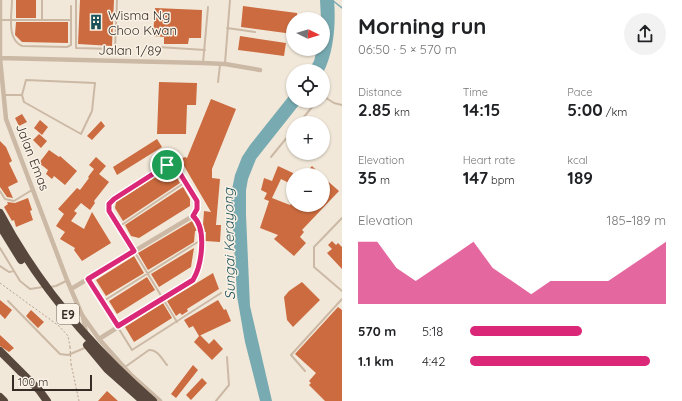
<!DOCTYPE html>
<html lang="en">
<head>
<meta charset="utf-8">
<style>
  :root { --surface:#fff; --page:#f2f2f2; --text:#202124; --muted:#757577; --accent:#db2777 }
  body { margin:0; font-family:Quicksand,sans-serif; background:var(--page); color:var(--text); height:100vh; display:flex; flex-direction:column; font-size:15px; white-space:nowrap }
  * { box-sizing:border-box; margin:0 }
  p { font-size:13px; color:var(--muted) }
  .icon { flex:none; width:22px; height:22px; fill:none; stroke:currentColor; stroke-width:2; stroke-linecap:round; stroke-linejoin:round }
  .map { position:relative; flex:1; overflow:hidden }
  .details { display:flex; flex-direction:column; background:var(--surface); width:340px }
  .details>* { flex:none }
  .needle { width:26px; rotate:95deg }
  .buttons { position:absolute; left:286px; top:12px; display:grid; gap:8px }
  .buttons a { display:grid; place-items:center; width:44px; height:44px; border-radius:50%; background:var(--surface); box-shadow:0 1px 3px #0004; font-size:20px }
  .scale { position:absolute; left:12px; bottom:10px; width:80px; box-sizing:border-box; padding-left:4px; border:2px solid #362d27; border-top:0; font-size:11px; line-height:14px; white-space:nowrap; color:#362d27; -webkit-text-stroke:3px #faf2e6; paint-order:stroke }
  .pin { position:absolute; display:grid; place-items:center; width:34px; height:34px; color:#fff; margin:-17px; border:2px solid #fff; border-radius:50%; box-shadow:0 1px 4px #0007 }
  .round { display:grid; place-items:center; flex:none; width:42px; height:42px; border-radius:21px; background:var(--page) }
  .overview { display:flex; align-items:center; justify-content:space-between; height:68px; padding:0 16px }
  h1 { font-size:22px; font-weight:800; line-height:30px }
  .figures { display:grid; grid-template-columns:repeat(3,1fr); gap:6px; height:68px; padding:4px 16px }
  .figures div { display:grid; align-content:center }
  .figures b { font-size:17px; font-weight:800 }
  .figures small { font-size:11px; font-weight:400 }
  .figures p { font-size:11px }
  .chart { height:112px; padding:8px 16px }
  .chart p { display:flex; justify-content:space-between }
  .chart svg { width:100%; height:72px; margin-top:4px; fill:var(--accent); opacity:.7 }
  ul { padding:0 16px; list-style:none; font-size:13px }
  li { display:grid; grid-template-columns:64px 48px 1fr; align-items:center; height:30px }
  li i { height:10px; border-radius:5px; background:var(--accent) }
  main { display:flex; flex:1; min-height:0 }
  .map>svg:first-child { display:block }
</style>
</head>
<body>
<main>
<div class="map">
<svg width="342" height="401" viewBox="0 0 342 401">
  <rect width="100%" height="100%" fill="#f2e8d9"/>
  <path fill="#77aab1" d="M320 0H334C336 23 334 52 323 73V71H308L314 61 317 49H323V19H321Z
    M293 91V101H302L256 159 248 179 246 190V215L250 306 272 401H260L245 342 237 296 231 194 235 175 242 157 250 145Z"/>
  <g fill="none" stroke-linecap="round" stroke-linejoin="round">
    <path stroke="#77aab1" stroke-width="1.5" d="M332 0 342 8"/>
  </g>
  <path fill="#cb6b3f" d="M16 0H36V18H16Z
    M80 0H114L112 46 78 44Z
    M243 6 297 13V19H293V34L241 27Z
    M155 8 202 10 201 38H189L188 44H164V37L153 36Z
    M16 22H68V43L22 42 15 35Z
    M240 36 286 43 284 56 238 50Z
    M159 82 197 83 196 105H187L186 134H157Z
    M211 99 236 109 212 169V178L220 179 216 225H221L220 242 205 241 206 232H204L203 225 204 211 211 212 180 159 185 157 187 158Z
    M22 114 27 122 19 126 15 118Z
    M40 120 48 127 42 135 34 128Z
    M101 121 105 126 92 140 87 136Z
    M39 134 47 141 41 148 33 140Z
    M157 139 162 147 117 175 113 167Z
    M0 141 6 147 12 161 9 163 18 182 8 187 13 198 7 197 0 187Z
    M49 150 59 157 60 156 77 171 65 185 54 176 52 179 46 174 48 170 39 163Z
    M96 157 106 166 99 174 109 182 94 201 95 203 90 210 81 203 74 211 77 213 71 221 84 229 92 212 111 243 82 261 74 250 75 248 60 239 65 232 56 226 64 214 58 209 77 188 80 190 89 178 88 177 94 169 89 165Z
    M278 166 293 173V179L291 184 281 179 272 198 290 205 293 202V205H323V177L339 191 302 230 304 232 300 237 306 243 294 256 274 239 278 235 260 228 269 201 264 199 267 193 261 190 264 178 272 181Z
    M312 166 321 175H304Z
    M166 170 173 171 180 183 123 221 115 208 116 202Z
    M183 187 190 199V206L139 238 131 236 125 225Z
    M28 198 32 210 30 211 33 220 16 227 14 220 12 221 4 207 8 204 7 202 15 203Z
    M192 221 197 231H195L194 242 148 270 138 253Z
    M332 241 336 245 338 243 342 247V269L327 253 332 249 328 245Z
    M194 248 191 267 159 287 151 274Z
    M134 256 144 273 106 296 96 280Z
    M213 273 219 289 187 309 188 311 182 315 180 313 176 316 167 301Z
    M147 277 155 290 117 314 109 301Z
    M302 282 320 300 293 327 287 320 284 297 289 291Z
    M0 300 12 310 5 319 0 314Z
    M218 300 224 310 226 309 231 321 199 336 193 326 189 328 184 320Z
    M163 303 172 318 134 342 125 327Z
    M338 307 342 310V401H325L309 385 311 383 309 381 316 373 295 354Z
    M31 310 44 322 38 328 26 316Z
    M0 335 14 348 9 352 0 346Z
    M200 335 209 344 214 339 223 349 212 360 194 342Z
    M193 365 198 370 176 398 171 394Z
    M202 378 207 383 191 400 186 395Z
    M107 391 118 401H98Z"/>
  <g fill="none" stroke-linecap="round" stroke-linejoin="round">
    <path stroke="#b7a38f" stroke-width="1" stroke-dasharray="2 2" stroke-linecap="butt" d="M0 283 59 326 68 336 70 347
      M71 364 79 401"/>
    <path stroke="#cbb9a5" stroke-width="2" d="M42 0V20
      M76 0V48L115 49 117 0
      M71 6V20
      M0 20H71V45L67 47 22 46C6 39 12 14 12 0
      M227 28 255 32
      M158 47 205 50
      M203 63 208 7
      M225 63 230 0
      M218 82 220 65
      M4 95H22L24 102 81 134 92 111 95 83 26 80 22 95
      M323 96 334 103 342 105
      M299 123 317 101
      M271 157 293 130
      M0 191 5 199 14 201 32 190
      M342 218 314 247V267L342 291
      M120 226 184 183
      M0 248 20 281 30 289 43 287
      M134 251 177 322
      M0 266 9 272 14 271
      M88 279 132 350 221 293
      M50 287 56 286 66 281
      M8 301 60 354 68 355 87 347
      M102 302 201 240
      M125 367 149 350C157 349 162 359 167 365
      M305 371 291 355 342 299
      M216 401 229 385 227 357"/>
    <path stroke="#cbb9a5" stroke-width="4.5" d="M0 0V58L6 119 67 280 82 315 99 339 131 375 160 401
      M0 58 203 63 225 64 260 70
      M71 289 193 216
      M83 316 86 333
      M99 339 193 280C201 265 207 228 193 216L197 209V201L176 167 172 164 167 165 114 199 109 204V211L134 251"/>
    <path stroke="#58473d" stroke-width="8" d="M0 351 39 390 47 401
      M0 397 4 401"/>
    <path stroke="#b7a38f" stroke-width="1" stroke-dasharray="2 2" stroke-linecap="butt" d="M70 347 71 364"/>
    <path stroke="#58473d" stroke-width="8" d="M0 213C38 285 91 347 153 401
      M0 226 21 260
      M87 345 107 369 143 401"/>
  </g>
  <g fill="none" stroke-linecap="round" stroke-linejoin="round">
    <g stroke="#fff" stroke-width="8">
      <path id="route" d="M172 164 176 167 197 201V209L193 216C207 228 202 265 193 280L118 326 88 279 134 251 109 211V204L114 199 167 165Z"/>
    </g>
    <use href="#route" stroke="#db2777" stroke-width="5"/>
  </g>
  <defs>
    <g id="building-bare" transform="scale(1.2)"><path d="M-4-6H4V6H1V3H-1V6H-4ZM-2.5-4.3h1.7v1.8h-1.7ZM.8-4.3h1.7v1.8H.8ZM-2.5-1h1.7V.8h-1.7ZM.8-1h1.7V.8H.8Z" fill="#1a5159" stroke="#faf2e6" stroke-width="2.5" paint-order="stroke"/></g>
  </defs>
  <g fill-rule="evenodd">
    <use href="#building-bare" x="96" y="22"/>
  </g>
  <g text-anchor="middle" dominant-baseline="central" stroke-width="3" stroke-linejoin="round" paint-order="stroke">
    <rect fill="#faf2e6" stroke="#716860" stroke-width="1" x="57" y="304" width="22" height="20" rx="3"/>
    <g font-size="12" font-weight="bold" fill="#362d27">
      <text x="68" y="314">E9</text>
    </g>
    <g font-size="13" fill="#362d27" stroke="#faf2e6" text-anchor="start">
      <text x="108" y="15">Wisma Ng<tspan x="108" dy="15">Choo Kwan</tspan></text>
    </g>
    <g font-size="13" fill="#362d27" stroke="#faf2e6">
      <text transform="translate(130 50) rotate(1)">Jalan 1/89</text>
      <text transform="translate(33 157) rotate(69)">Jalan Emas</text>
    </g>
    <g font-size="14" font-style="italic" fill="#1a5159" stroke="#faf2e6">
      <text transform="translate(229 244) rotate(-91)">Sungai Kerayong</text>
    </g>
  </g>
</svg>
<div class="buttons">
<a><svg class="needle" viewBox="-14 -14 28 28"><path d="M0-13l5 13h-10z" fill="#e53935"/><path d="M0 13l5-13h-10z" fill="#757577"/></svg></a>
<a><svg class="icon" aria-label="locate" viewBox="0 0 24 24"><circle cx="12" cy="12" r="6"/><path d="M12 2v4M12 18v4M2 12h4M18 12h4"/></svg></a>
<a>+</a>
<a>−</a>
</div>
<div class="scale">100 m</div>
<div class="pin" style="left:167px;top:165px;background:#1e9e55"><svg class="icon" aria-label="arrive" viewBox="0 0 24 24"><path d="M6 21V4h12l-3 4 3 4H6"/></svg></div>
</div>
<section class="details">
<div class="overview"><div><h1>Morning run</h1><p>06:50 · 5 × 570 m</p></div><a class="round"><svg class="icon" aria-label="share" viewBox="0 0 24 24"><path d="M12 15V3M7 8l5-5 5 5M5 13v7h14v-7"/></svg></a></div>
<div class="figures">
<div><p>Distance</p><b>2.85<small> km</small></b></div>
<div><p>Time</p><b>14:15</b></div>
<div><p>Pace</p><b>5:00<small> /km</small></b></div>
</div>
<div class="figures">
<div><p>Elevation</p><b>35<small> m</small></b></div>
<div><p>Heart rate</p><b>147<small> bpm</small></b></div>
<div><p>kcal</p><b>189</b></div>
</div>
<div class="chart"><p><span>Elevation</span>185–189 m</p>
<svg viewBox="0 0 160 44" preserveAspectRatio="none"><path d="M0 44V6L10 6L20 22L30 30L40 22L50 14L60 6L70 22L80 30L90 38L100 30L110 30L120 30L130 30L140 22L150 14L160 6V44z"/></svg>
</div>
<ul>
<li><b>570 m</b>5:18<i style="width:57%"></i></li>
<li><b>1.1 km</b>4:42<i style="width:92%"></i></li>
</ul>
</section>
</main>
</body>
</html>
